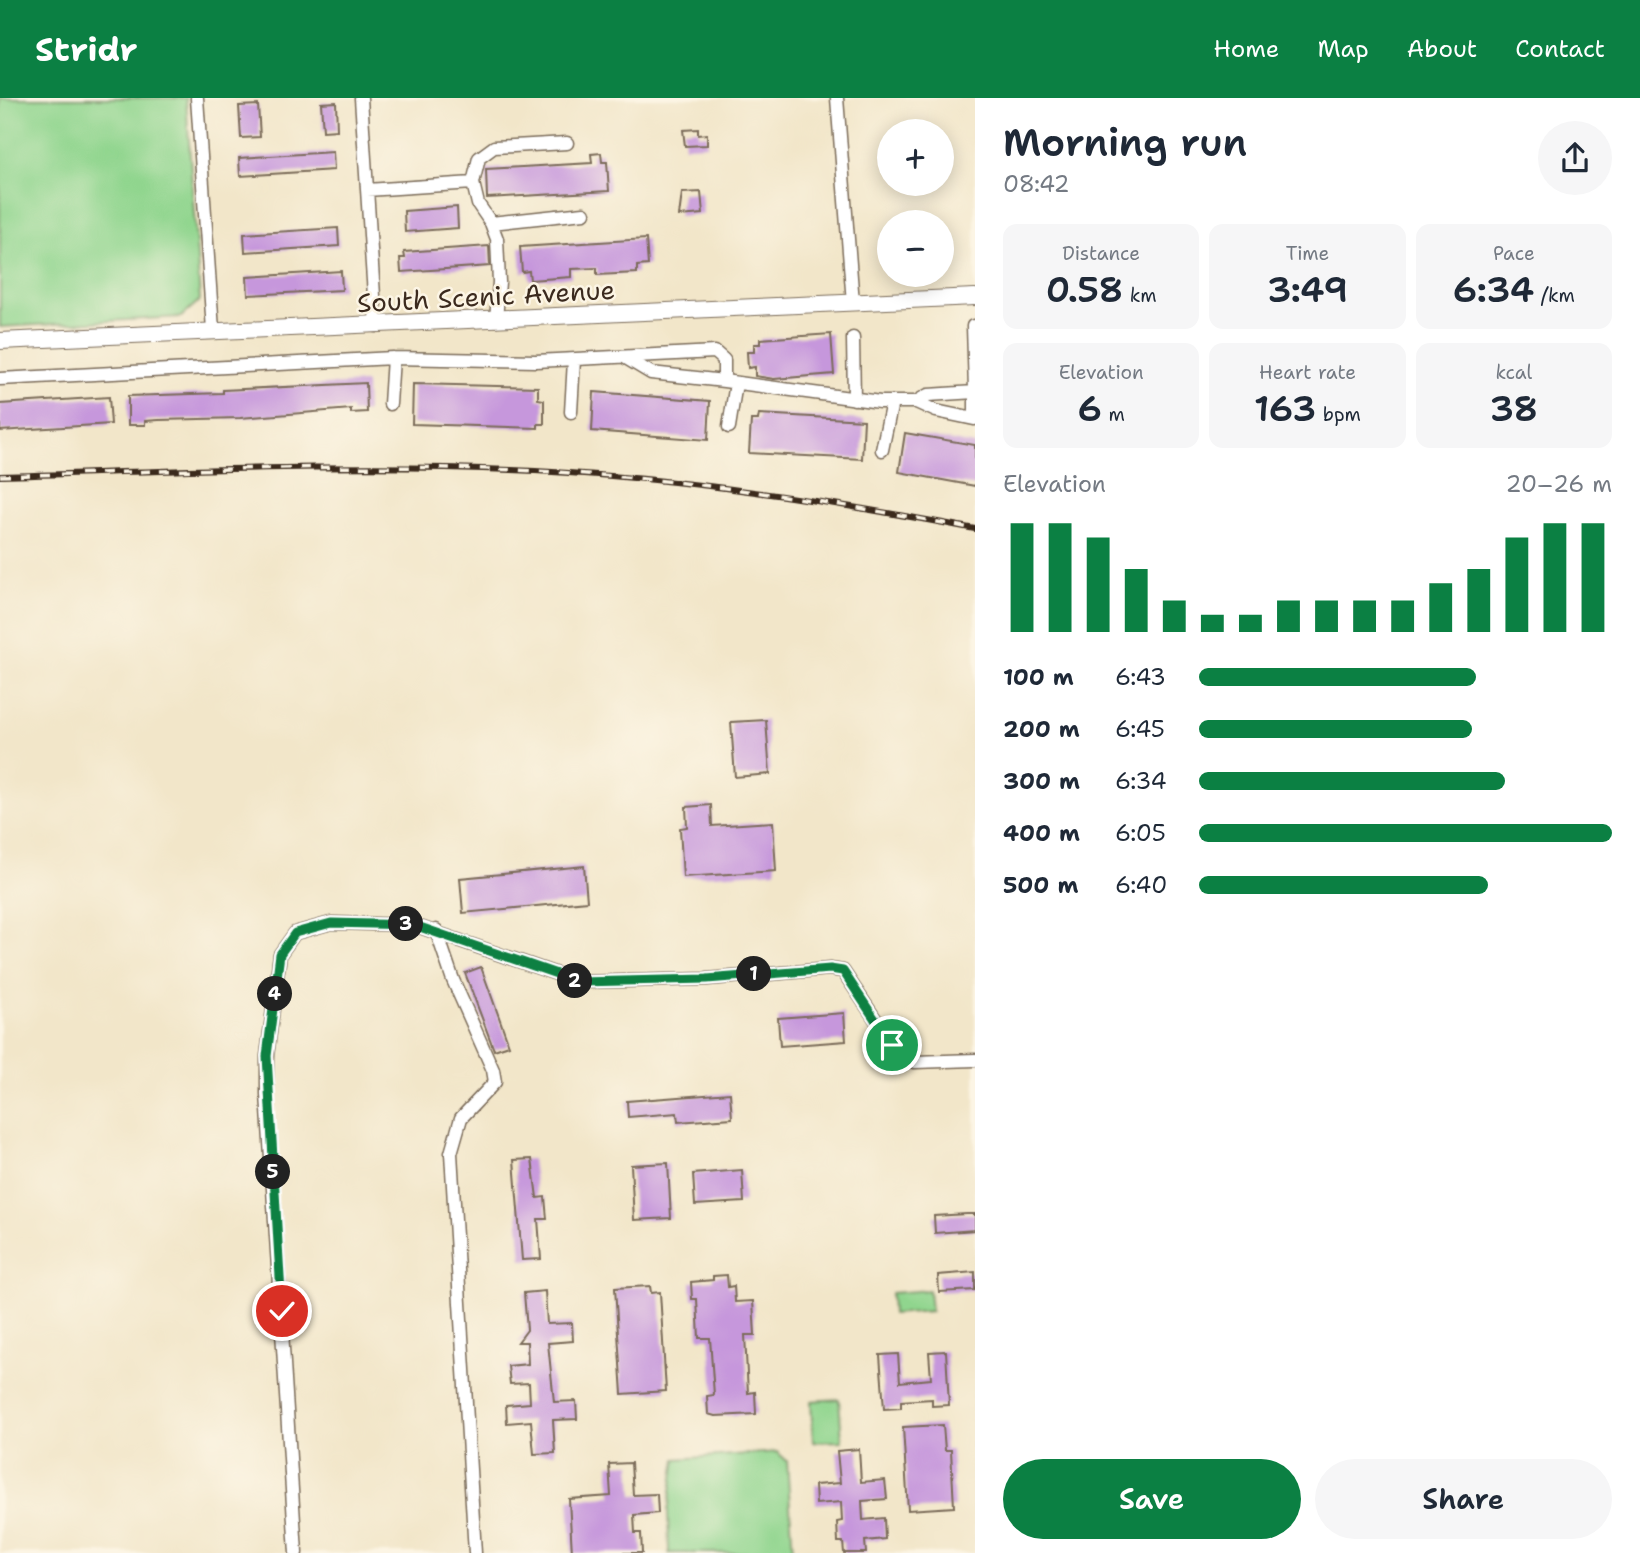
<!DOCTYPE html>
<html lang="en">
<head>
<meta charset="utf-8">
<style>
  :root { --surface:#fff; --page:#f6f6f7; --text:#1f2937; --muted:#747a83; --accent:#0b8043 }
  body { margin:0; font-family:"Shantell Sans",sans-serif; background:var(--page); color:var(--text); height:100vh; display:flex; flex-direction:column; font-size:26px; white-space:nowrap }
  * { box-sizing:border-box; margin:0 }
  p { font-size:23px; color:var(--muted) }
  .icon { flex:none; width:38px; height:38px; fill:none; stroke:currentColor; stroke-width:2; stroke-linecap:round; stroke-linejoin:round }
  .map { position:relative; flex:1; overflow:hidden }
  .side { display:flex; flex-direction:column; background:var(--surface); width:665px }
  .side>* { flex:none }
  .buttons { position:absolute; left:877px; top:21px; display:grid; gap:14px }
  .buttons a { display:grid; place-items:center; width:77px; height:77px; border-radius:50%; background:var(--surface); box-shadow:0 4px 18px #0003; font-size:35px }
  .pin { position:absolute; display:grid; place-items:center; width:60px; height:60px; color:#fff; margin:-30px; border:4px solid #fff; border-radius:50%; box-shadow:0 2px 7px #0007 }
  .km { position:absolute; width:35px; height:35px; margin:-18px; border-radius:50%; background:#222; color:#fff; font-size:19px; line-height:35px; text-align:center }
  .round { display:grid; place-items:center; flex:none; width:74px; height:74px; border-radius:37px; background:var(--page) }
  .overview { display:flex; align-items:center; justify-content:space-between; height:119px; padding:0 28px }
  h1 { font-size:38px; font-weight:600; line-height:52px }
  .metrics { display:grid; grid-template-columns:repeat(3,1fr); gap:10px; height:119px; padding:7px 28px }
  .metrics div { display:grid; align-content:center; border-radius:14px; background:var(--page); text-align:center }
  .metrics b { font-size:35px; font-weight:600 }
  .metrics small { font-size:19px; font-weight:400 }
  .metrics p { font-size:19px }
  .chart { height:196px; padding:14px 28px }
  .chart p { display:flex; justify-content:space-between }
  .chart svg { width:100%; height:126px; margin-top:7px; stroke:var(--accent); stroke-width:6 }
  .action { display:flex; gap:14px; margin-top:auto; padding:14px 28px }
  .action a { flex:1; height:80px; border-radius:42px; background:var(--accent); color:#fff; font-size:28px; font-weight:600; line-height:80px; text-align:center }
  .action a+a { background:var(--page); color:var(--text) }
  ul { padding:0 28px; list-style:none; font-size:23px }
  li { display:grid; grid-template-columns:112px 84px 1fr; align-items:center; height:52px }
  li i { height:18px; border-radius:9px; background:var(--accent) }
  header { display:flex; align-items:center; gap:42px; box-sizing:border-box; height:98px; padding:0 35px; background:var(--accent); color:#fff }
  header strong { font-size:33px }
  nav { display:flex; gap:38px; margin-inline-start:auto; font-size:24px }
  main { display:flex; flex:1; min-height:0 }
  .map>svg:first-child { display:block }
</style>
</head>
<body>
<header>
<strong>Stridr</strong>
<nav><a>Home</a><a>Map</a><a>About</a><a>Contact</a></nav>
</header>
<main>
<div class="map">
<svg width="975" height="1455" viewBox="0 0 975 1455">
  <rect width="100%" height="100%" fill="#fcf5e5"/>
  <filter id="ink" filterUnits="userSpaceOnUse"><feTurbulence type="fractalNoise" baseFrequency=".0143" numOctaves="2"/><feDisplacementMap in="SourceGraphic" scale="14" xChannelSelector="R" yChannelSelector="G"/><feConvolveMatrix kernelMatrix="1 2 1 2 8 2 1 2 1" color-interpolation-filters="sRGB"/></filter>
  <filter id="wash" filterUnits="userSpaceOnUse"><feTurbulence type="fractalNoise" baseFrequency=".00686" numOctaves="4" result="noise"/><feDisplacementMap in="SourceGraphic" scale="28" xChannelSelector="R" yChannelSelector="G"/><feGaussianBlur stdDeviation="1.57" result="paint"/><feColorMatrix in="noise" values="0 0 0 0 0 0 0 0 0 0 0 0 0 0 0 0 0 1.4 0 .05"/><feComposite in="paint" operator="in"/></filter>
  <g filter="url(#wash)">
    <rect width="100%" height="100%" fill="#f2e6c9"/>
    <path fill="#90d58e" stroke="#668056" stroke-width="2" d="M0 0H186L200 202 181 219 0 229Z
      M929 1192 931 1213 892 1216 891 1195Z
      M839 1301 842 1343 813 1344 811 1303Z
      M777 1354 787 1363 793 1455H669L668 1413 676 1361Z"/>
    <g id="blocks">
      <path fill="#c697dc" d="M336 4 337 32 323 33 321 5Z
        M258 7 260 39 241 40 239 8Z
        M698 31V37L707 36V47L685 48 683 32Z
        M333 54 334 72 240 78 239 60Z
        M601 55 602 64H607L609 93 487 100 486 71 592 65 591 56Z
        M701 94 703 116 679 118 682 95Z
        M457 109 458 130 405 134 404 113Z
        M338 130 339 148 245 154 244 136Z
        M646 141 648 167 637 168V175L597 177V170L571 171V179L530 182 529 173 522 174 520 149Z
        M489 148 490 168 401 174 400 160H405L404 154Z
        M341 173 342 192 248 197 247 179Z
        M831 236 834 276 774 281 755 278V269L748 270 747 254H754V246H760V241Z
        M366 285 367 314 351 315V311L240 320 159 322 145 323V327H128V298L223 295V292Z
        M413 286 538 289V301L544 302V326H538V330L412 326Z
        M594 294 710 303 708 342 592 333Z
        M109 299 111 326 0 333V306Z
        M759 316 864 322 862 361 749 355 751 322H758Z
        M905 335 975 347V388L899 374Z
        M766 622 770 676 735 679 731 624Z
        M711 707 712 728 773 724 776 773 683 779 680 730 687 729 686 709Z
        M584 768 587 803 463 815 460 780Z
        M481 869 509 947 494 952 465 875Z
        M844 915 846 943 780 948 778 920Z
        M730 995 732 1020 678 1024 677 1015 628 1019 627 1003Z
        M532 1061 537 1100 545 1099 547 1121H538L541 1161 522 1162 514 1062Z
        M668 1065 671 1120 634 1122 631 1067Z
        M742 1072 744 1104 695 1107 693 1076Z
        M967 1116H975V1132L935 1135 934 1118Z
        M975 1174V1192L939 1194 938 1177Z
        M727 1177 728 1189 734 1188 735 1204 753 1203 755 1237H745L748 1295 755 1294 756 1316 715 1318 708 1316 707 1298 714 1297 710 1240H699L697 1201H692L691 1184 713 1182V1178Z
        M650 1188 651 1195 660 1194 666 1293 622 1296 615 1190Z
        M545 1193 547 1226 572 1225 573 1243 548 1245 554 1304 576 1303 577 1321 553 1322 555 1355 534 1356 531 1323 507 1325 506 1307 530 1305 529 1285 510 1286 508 1268 528 1266 527 1244H518L527 1232 524 1195Z
        M946 1253 949 1307 932 1308V1301L901 1303V1310L884 1311 880 1257 898 1256 900 1284 931 1281 929 1254Z
        M943 1327 945 1352H951L954 1409 908 1412 903 1329Z
        M859 1351 861 1384 885 1382 887 1401 862 1403 863 1422 884 1420 885 1441 865 1443 866 1455H844L843 1444H838L837 1424 842 1423 841 1404 816 1406 815 1387 840 1385 837 1353Z
        M631 1365 633 1397 657 1396 658 1415 634 1417 635 1435H641L642 1455H572L569 1401 611 1398 609 1366Z"/>
    </g>
  </g>
  <g filter="url(#ink)">
    <use href="#blocks" fill-opacity="0" stroke="#7b6c5a" stroke-width="2"/>
    <g fill="none" stroke-linecap="round" stroke-linejoin="round">
      <g stroke="#7b6c5a" stroke-width="15">
        <path id="minor" d="M197 0 213 232
          M361 0 376 228
          M837 0 853 205
          M473 85 479 60 494 49 567 45
          M367 92 473 85 478 106 491 125 497 141 499 184 496 222
          M491 125 584 115
          M973 228 975 292
          M853 240 854 301
          M626 260 651 275 724 283
          M0 281 393 260 536 263 715 254 724 262V283L880 304H916L928 297 975 294
          M975 297V321
          M916 304 936 313 974 321
          M390 306 393 260
          M571 314 574 262
          M729 329 736 285
          M882 352 892 304
          M436 832 453 882 493 972 495 984 461 1020 451 1055 475 1455
          M296 1455 267 996V958L280 856 295 835 331 825 414 827 580 884 707 881 830 871 843 873 900 958 915 964 975 962"/>
      </g>
      <g stroke="#7b6c5a" stroke-width="18">
        <path id="major" d="M0 243 975 199"/>
      </g>
      <use href="#minor" stroke="#fff" stroke-width="12"/>
      <use href="#major" stroke="#fff" stroke-width="16"/>
      <g stroke="#3b2a1e" stroke-width="6">
        <path id="rail" d="M0 378C178 373 356 364 535 373 683 380 829 403 975 431"/>
      </g>
      <use href="#rail" stroke="#fcf5e5" stroke-width="3.5" stroke-dasharray="10" stroke-linecap="butt"/>
    </g>
  </g>
  <g fill="none" stroke-linecap="round" stroke-linejoin="round" filter="url(#ink)">
    <g stroke="#fff" stroke-width="14">
      <path id="route" d="M282 1213 267 958 280 856 295 835 331 825 414 827 580 884 707 881 830 871 843 873 892 947"/>
    </g>
    <use href="#route" stroke="#0b8043" stroke-width="9"/>
  </g>
  <g text-anchor="middle" dominant-baseline="central" stroke-width="5" stroke-linejoin="round" paint-order="stroke">
    <g font-size="26" fill="#3b2a1e" stroke="#fcf5e5">
      <text transform="translate(486 198) rotate(-3)">South Scenic Avenue</text>
    </g>
  </g>
</svg>
<div class="buttons">
<a>+</a>
<a>−</a>
</div>
<div class="pin" style="left:892px;top:947px;background:#1e9e55"><svg class="icon" aria-label="arrive" viewBox="0 0 24 24"><path d="M6 21V4h12l-3 4 3 4H6"/></svg></div>
<div class="pin" style="left:282px;top:1213px;background:#d93025"><svg class="icon" aria-label="check" viewBox="0 0 24 24"><path d="M5 12l5 5 9-10"/></svg></div>
<b class="km" style="left:754px;top:876px">1</b>
<b class="km" style="left:575px;top:883px">2</b>
<b class="km" style="left:406px;top:826px">3</b>
<b class="km" style="left:275px;top:896px">4</b>
<b class="km" style="left:273px;top:1074px">5</b>
</div>
<section class="side">
<div class="overview"><div><h1>Morning run</h1><p>08:42</p></div><a class="round"><svg class="icon" aria-label="share" viewBox="0 0 24 24"><path d="M12 15V3M7 8l5-5 5 5M5 13v7h14v-7"/></svg></a></div>
<div class="metrics">
<div><p>Distance</p><b>0.58<small> km</small></b></div>
<div><p>Time</p><b>3:49</b></div>
<div><p>Pace</p><b>6:34<small> /km</small></b></div>
</div>
<div class="metrics">
<div><p>Elevation</p><b>6<small> m</small></b></div>
<div><p>Heart rate</p><b>163<small> bpm</small></b></div>
<div><p>kcal</p><b>38</b></div>
</div>
<div class="chart"><p><span>Elevation</span>20–26 m</p>
<svg viewBox="0 0 160 44" preserveAspectRatio="none"><path d="M5 44V6M15 44V6M25 44V11M35 44V22M45 44V33M55 44V38M65 44V38M75 44V33M85 44V33M95 44V33M105 44V33M115 44V27M125 44V22M135 44V11M145 44V6M155 44V6"/></svg>
</div>
<ul>
<li><b>100 m</b>6:43<i style="width:67%"></i></li>
<li><b>200 m</b>6:45<i style="width:66%"></i></li>
<li><b>300 m</b>6:34<i style="width:74%"></i></li>
<li><b>400 m</b>6:05<i style="width:100%"></i></li>
<li><b>500 m</b>6:40<i style="width:70%"></i></li>
</ul>
<div class="action"><a>Save</a><a>Share</a></div>
</section>
</main>
</body>
</html>
